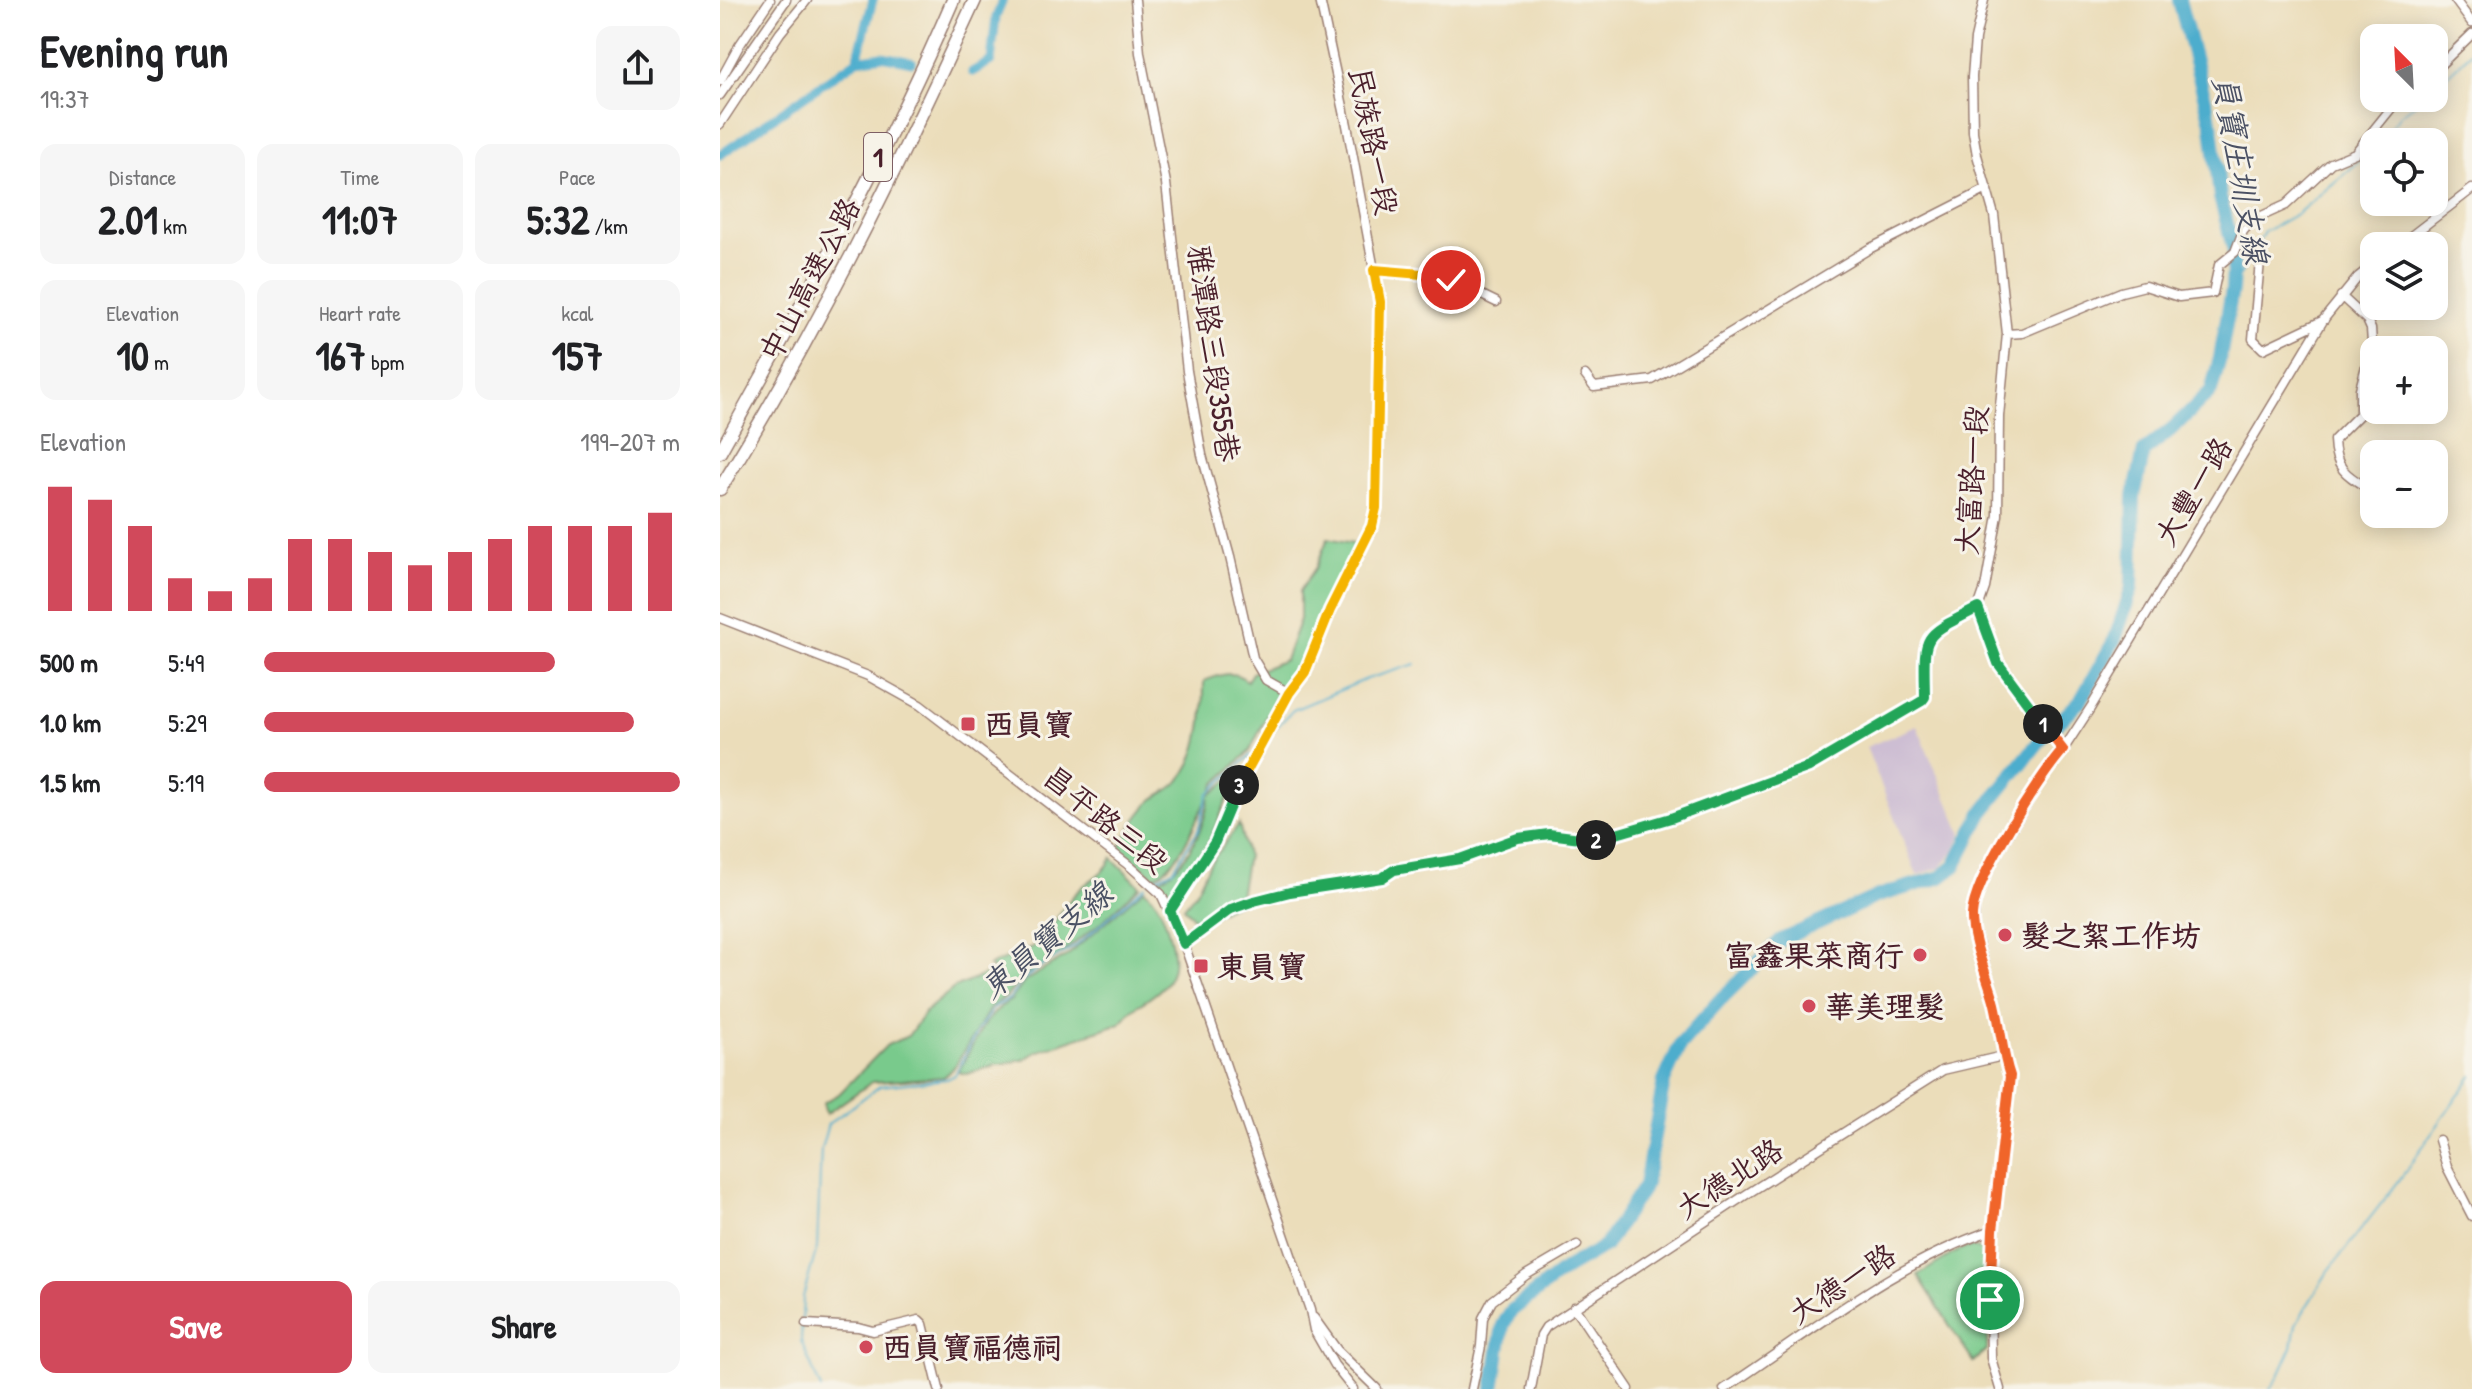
<!DOCTYPE html>
<html lang="en">
<head>
<meta charset="utf-8">
<style>
  :root { --surface:#fff; --page:#f6f6f6; --text:#202124; --muted:#757577; --accent:#d1495b }
  body { margin:0; font-family:"Patrick Hand","LXGW WenKai TC",sans-serif; background:var(--page); color:var(--text); height:100vh; display:flex; flex-direction:column; font-size:30px; white-space:nowrap }
  * { box-sizing:border-box; margin:0 }
  p { font-size:26px; color:var(--muted) }
  .icon { flex:none; width:44px; height:44px; fill:none; stroke:currentColor; stroke-width:2; stroke-linecap:round; stroke-linejoin:round }
  .map { position:relative; flex:1; overflow:hidden }
  .details { display:flex; flex-direction:column; background:var(--surface); width:720px }
  .details>* { flex:none }
  .needle { width:52px; rotate:336deg }
  .tools { position:absolute; left:1640px; top:24px; display:grid; gap:16px }
  .tools a { display:grid; place-items:center; width:88px; height:88px; border-radius:16px; background:var(--surface); box-shadow:0 4px 20px #0003; font-size:40px }
  .pin { position:absolute; display:grid; place-items:center; width:68px; height:68px; color:#fff; margin:-34px; border:4px solid #fff; border-radius:50%; box-shadow:0 2px 8px #0007 }
  .km { position:absolute; width:40px; height:40px; margin:-20px; border-radius:50%; background:#222; color:#fff; font-size:22px; line-height:40px; text-align:center }
  .round { display:grid; place-items:center; flex:none; width:84px; height:84px; border-radius:16px; background:var(--page) }
  .summary { display:flex; align-items:center; justify-content:space-between; height:136px; padding:0 40px }
  h1 { font-size:44px; font-weight:800; line-height:60px }
  .stats { display:grid; grid-template-columns:repeat(3,1fr); gap:12px; height:136px; padding:8px 40px }
  .stats div { display:grid; align-content:center; border-radius:16px; background:var(--page); text-align:center }
  .stats b { font-size:40px; font-weight:800 }
  .stats small { font-size:22px; font-weight:400 }
  .stats p { font-size:22px }
  .chart { height:224px; padding:16px 40px }
  .chart p { display:flex; justify-content:space-between }
  .chart svg { width:100%; height:144px; margin-top:8px; stroke:var(--accent); stroke-width:6 }
  .primary-button { display:flex; gap:16px; margin-top:auto; padding:16px 40px }
  .primary-button a { flex:1; height:92px; border-radius:16px; background:var(--accent); color:#fff; font-size:32px; font-weight:800; line-height:92px; text-align:center }
  .primary-button a+a { background:var(--page); color:var(--text) }
  ul { padding:0 40px; list-style:none; font-size:26px }
  li { display:grid; grid-template-columns:128px 96px 1fr; align-items:center; height:60px }
  li i { height:20px; border-radius:10px; background:var(--accent) }
  main { display:flex; flex:1; min-height:0 }
  .map>svg:first-child { display:block }
</style>
</head>
<body>
<main>
<section class="details">
<div class="summary"><div><h1>Evening run</h1><p>19:37</p></div><a class="round"><svg class="icon" aria-label="share" viewBox="0 0 24 24"><path d="M12 15V3M7 8l5-5 5 5M5 13v7h14v-7"/></svg></a></div>
<div class="stats">
<div><p>Distance</p><b>2.01<small> km</small></b></div>
<div><p>Time</p><b>11:07</b></div>
<div><p>Pace</p><b>5:32<small> /km</small></b></div>
</div>
<div class="stats">
<div><p>Elevation</p><b>10<small> m</small></b></div>
<div><p>Heart rate</p><b>167<small> bpm</small></b></div>
<div><p>kcal</p><b>157</b></div>
</div>
<div class="chart"><p><span>Elevation</span>199–207 m</p>
<svg viewBox="0 0 160 44" preserveAspectRatio="none"><path d="M5 44V6M15 44V10M25 44V18M35 44V34M45 44V38M55 44V34M65 44V22M75 44V22M85 44V26M95 44V30M105 44V26M115 44V22M125 44V18M135 44V18M145 44V18M155 44V14"/></svg>
</div>
<ul>
<li><b>500 m</b>5:49<i style="width:70%"></i></li>
<li><b>1.0 km</b>5:29<i style="width:89%"></i></li>
<li><b>1.5 km</b>5:19<i style="width:100%"></i></li>
</ul>
<div class="primary-button"><a>Save</a><a>Share</a></div>
</section>
<div class="map">
<svg width="1752" height="1389" viewBox="0 0 1752 1389">
  <rect width="100%" height="100%" fill="#f7f3e8"/>
  <filter id="ink" filterUnits="userSpaceOnUse"><feTurbulence type="fractalNoise" baseFrequency=".0125" numOctaves="2"/><feDisplacementMap in="SourceGraphic" scale="16" xChannelSelector="R" yChannelSelector="G"/><feConvolveMatrix kernelMatrix="1 2 1 2 8 2 1 2 1" color-interpolation-filters="sRGB"/></filter>
  <filter id="wash" filterUnits="userSpaceOnUse"><feTurbulence type="fractalNoise" baseFrequency=".006" numOctaves="4" result="noise"/><feDisplacementMap in="SourceGraphic" scale="32" xChannelSelector="R" yChannelSelector="G"/><feGaussianBlur stdDeviation="1.8" result="paint"/><feColorMatrix in="noise" values="0 0 0 0 0 0 0 0 0 0 0 0 0 0 0 0 0 1.4 0 .05"/><feComposite in="paint" operator="in"/></filter>
  <g filter="url(#wash)">
    <rect width="100%" height="100%" fill="#ebddba"/>
    <path fill="#cdbed3" d="M1197 726 1242 834 1234 852 1220 868 1197 875 1146 747Z"/>
    <path fill="#79ca8c" stroke="#62745c" stroke-width="2" d="M608 538 638 544 597 620 586 656 572 684 555 699 530 751 495 784 490 795 519 772 489 842 462 883 451 894 437 881C467 867 484 828 489 797 470 826 467 857 435 877L399 849C408 832 418 812 434 799 442 793 453 789 459 781 482 754 484 716 484 681 499 675 513 669 527 681L532 673 565 660 580 619V591L596 567Z
      M519 824 527 855 519 902 478 923 464 907 476 892 489 865Z
      M392 858 420 886 382 922 334 959 301 978 287 996 271 1007 235 1066 224 1077 152 1082 106 1114 103 1103 119 1094 167 1045 188 1036 206 1011 234 988 274 971 269 966C285 958 306 954 319 942 334 927 342 906 357 892 369 879 384 875 392 858Z
      M424 889C438 900 443 913 448 930 460 972 453 984 417 1006 409 1011 406 1018 400 1023L316 1052 303 1060 271 1066 247 1074 238 1072 264 1024 280 1007 291 1000 305 981 348 955Z
      M1251 1247 1269 1251 1267 1350 1253 1362 1198 1275 1241 1249Z"/>
    <g fill="none" stroke-linecap="round" stroke-linejoin="round">
      <path stroke="#4eadcd" stroke-width="2" d="M1714 89 1752 51
        M1659 142 1680 115 1704 98
        M1512 290 1544 232 1578 213 1654 149
        M552 732 573 710 647 679 696 664
        M430 882 453 870 478 830 488 794 531 755
        M101 1389 81 1341 83 1297 97 1248 101 1149 108 1124 160 1086 227 1079 235 1075 257 1031 274 1007 289 999 302 981 316 970 357 945 425 886
        M1550 1389 1558 1378 1572 1347 1576 1324 1607 1273 1678 1182 1752 1076"/>
      <path stroke="#4eadcd" stroke-width="9" d="M137 60 162 56 192 62
        M252 72 271 61 276 17 283 0
        M0 155 137 60 153 0"/>
      <path stroke="#4eadcd" stroke-width="14" d="M1336 725 1361 700 1395 639 1412 587 1414 496 1424 451 1453 428 1491 391 1500 358 1512 290 1514 251 1500 197 1492 126 1459 0
        M773 1389 783 1325 791 1311 847 1268 885 1246 925 1185 944 1081 960 1045 998 1002 1061 940 1158 896 1221 877 1235 866 1262 813 1322 738"/>
    </g>
  </g>
  <g filter="url(#ink)">
    <g fill="none" stroke-linecap="round" stroke-linejoin="round">
      <g stroke="#9a7e72" stroke-width="11">
        <path id="minor" d="M415 0 420 53 446 183 467 371 482 455 510 557 533 658 546 680 569 693
          M1264 0 1255 39 1252 77 1253 132 1257 155 1274 215 1287 334 1279 416 1278 515 1265 588 1258 608 1278 663 1343 750
          M1735 0 1752 23
          M1714 71 1752 34
          M0 81 19 46 50 0
          M0 95 66 0
          M0 124 60 33 87 0
          M1678 246 1752 189
          M1540 261 1533 339 1543 349 1604 320
          M654 270 713 275 731 280 776 302
          M1621 296 1647 320 1651 329 1652 343 1640 389V414L1614 440C1615 472 1630 477 1654 492
          M1287 334 1302 333 1401 292 1425 286 1459 297 1493 293 1499 265 1515 252 1523 231 1533 220 1566 205 1611 163 1635 153 1673 106 1683 98
          M865 375 874 387 932 380 1149 249 1267 189
          M0 618 148 676 200 705 411 867 441 894 464 944 590 1310 594 1330 614 1365 633 1389
          M450 911 495 842 521 782 569 693 585 672 610 610 652 526 656 508 660 302 627 125 600 0
          M464 944C479 933 493 920 509 911 546 889 619 885 662 878L674 870 740 859 798 838 829 834 878 840 951 818 1089 767 1202 701 1205 697C1205 632 1200 638 1258 608
          M1719 1140 1727 1167 1752 1216
          M854 1307 909 1389
          M594 1318 617 1350 657 1389
          M86 1324 138 1327 153 1331 199 1320 203 1324 219 1389
          M752 1389 761 1346 763 1318 772 1301 806 1275 857 1245
          M811 1389 821 1335 826 1327 1027 1194 1223 1070 1283 1056
          M1004 1389C1091 1332 1174 1263 1273 1230
          M1280 1389 1271 1358 1270 1300 1273 1230 1290 1076 1283 1056 1276 1007 1253 926 1255 900 1269 866 1329 766 1343 750 1371 707 1604 319 1638 277 1654 264"/>
      </g>
      <g stroke="#9a7e72" stroke-width="15">
        <path id="highway" d="M0 452C82 305 166 156 233 0
          M0 489C97 332 178 167 255 0"/>
      </g>
      <use href="#minor" stroke="#fff" stroke-width="8"/>
      <use href="#highway" stroke="#fff" stroke-width="12"/>
    </g>
  </g>
  <g fill="none" stroke-linecap="round" stroke-linejoin="round" filter="url(#ink)">
    <g stroke="#fff" stroke-width="16">
      <path id="split-1" d="M1270 1300 1273 1230 1290 1076C1282 1053 1281 1029 1275 1004 1269 979 1251 941 1252 915 1254 879 1318 778 1343 750L1323 724"/>
    </g>
    <g stroke="#fff" stroke-width="16">
      <path id="split-2" d="M876 840 951 818 1089 767 1202 701 1205 697C1204 632 1200 638 1258 608L1278 663 1323 724"/>
    </g>
    <g stroke="#fff" stroke-width="16">
      <path id="split-3" d="M519 785 495 842 450 911 464 944 511 909 534 901 570 892 662 878 674 870 740 859 798 838 829 834 876 840"/>
    </g>
    <g stroke="#fff" stroke-width="16">
      <path id="split-4" d="M519 785 569 693 585 672 610 610 652 526 656 508 660 302 654 270 713 275 731 280"/>
    </g>
    <use href="#split-1" stroke="#f0652b" stroke-width="10"/>
    <use href="#split-2" stroke="#22a559" stroke-width="10"/>
    <use href="#split-3" stroke="#22a559" stroke-width="10"/>
    <use href="#split-4" stroke="#f5b400" stroke-width="10"/>
  </g>
  <g fill="#d1495b" stroke="#f7f3e8" stroke-width="3">
    <rect x="240" y="716" width="16" height="16" rx="4"/>
    <circle cx="1285" cy="935" r="8"/>
    <circle cx="1200" cy="955" r="8"/>
    <rect x="473" y="958" width="16" height="16" rx="4"/>
    <circle cx="1089" cy="1006" r="8"/>
    <circle cx="146" cy="1347" r="8"/>
  </g>
  <g text-anchor="middle" dominant-baseline="central" stroke-width="6" stroke-linejoin="round" paint-order="stroke">
    <rect fill="#f7f3e8" stroke="#7e5f64" stroke-width="2" x="144" y="133" width="28" height="48" rx="6"/>
    <g font-size="28" font-weight="bold" fill="#4a1f2b">
      <text x="158" y="157">1</text>
    </g>
    <g font-size="30" fill="#4a1f2b" stroke="#f7f3e8">
      <text transform="translate(654 141) rotate(79)">民族路一段</text>
      <text transform="translate(89 279) rotate(-62)">中山高速公路</text>
      <text transform="translate(494 353) rotate(82)">雅潭路三段355巷</text>
      <text transform="translate(1251 480) rotate(-86)">大富路一段</text>
      <text transform="translate(1473 491) rotate(-59)">大豐一路</text>
      <text transform="translate(386 819) rotate(39)">昌平路三段</text>
      <text transform="translate(1009 1178) rotate(-33)">大德北路</text>
      <text transform="translate(1122 1283) rotate(-33)">大德一路</text>
    </g>
    <g font-size="30" font-weight="bold" fill="#4a1f2b" stroke="#f7f3e8" text-anchor="start">
      <text x="264" y="724">西員寶</text>
      <text x="1301" y="935">髮之絮工作坊</text>
      <text x="1184" y="955" text-anchor="end">富鑫果菜商行</text>
      <text x="497" y="966">東員寶</text>
      <text x="1105" y="1006">華美理髮</text>
      <text x="162" y="1347">西員寶福德祠</text>
    </g>
    <g font-size="32" font-style="italic" fill="#4b5164" stroke="#f7f3e8">
      <text transform="translate(1521 169) rotate(80)">員寶庄圳支線</text>
      <text transform="translate(326 940) rotate(-40)">東員寶支線</text>
    </g>
  </g>
</svg>
<div class="tools">
<a><svg class="needle" viewBox="-14 -14 28 28"><path d="M0-13l5 13h-10z" fill="#e53935"/><path d="M0 13l5-13h-10z" fill="#757577"/></svg></a>
<a><svg class="icon" aria-label="locate" viewBox="0 0 24 24"><circle cx="12" cy="12" r="6"/><path d="M12 2v4M12 18v4M2 12h4M18 12h4"/></svg></a>
<a><svg class="icon" aria-label="layers" viewBox="0 0 24 24"><path d="M12 4l9 5-9 5-9-5zM3 14l9 5 9-5"/></svg></a>
<a>+</a>
<a>−</a>
</div>
<div class="pin" style="left:1270px;top:1300px;background:#1e9e55"><svg class="icon" aria-label="arrive" viewBox="0 0 24 24"><path d="M6 21V4h12l-3 4 3 4H6"/></svg></div>
<div class="pin" style="left:731px;top:280px;background:#d93025"><svg class="icon" aria-label="check" viewBox="0 0 24 24"><path d="M5 12l5 5 9-10"/></svg></div>
<b class="km" style="left:1323px;top:724px">1</b>
<b class="km" style="left:876px;top:840px">2</b>
<b class="km" style="left:519px;top:785px">3</b>
</div>
</main>
</body>
</html>
